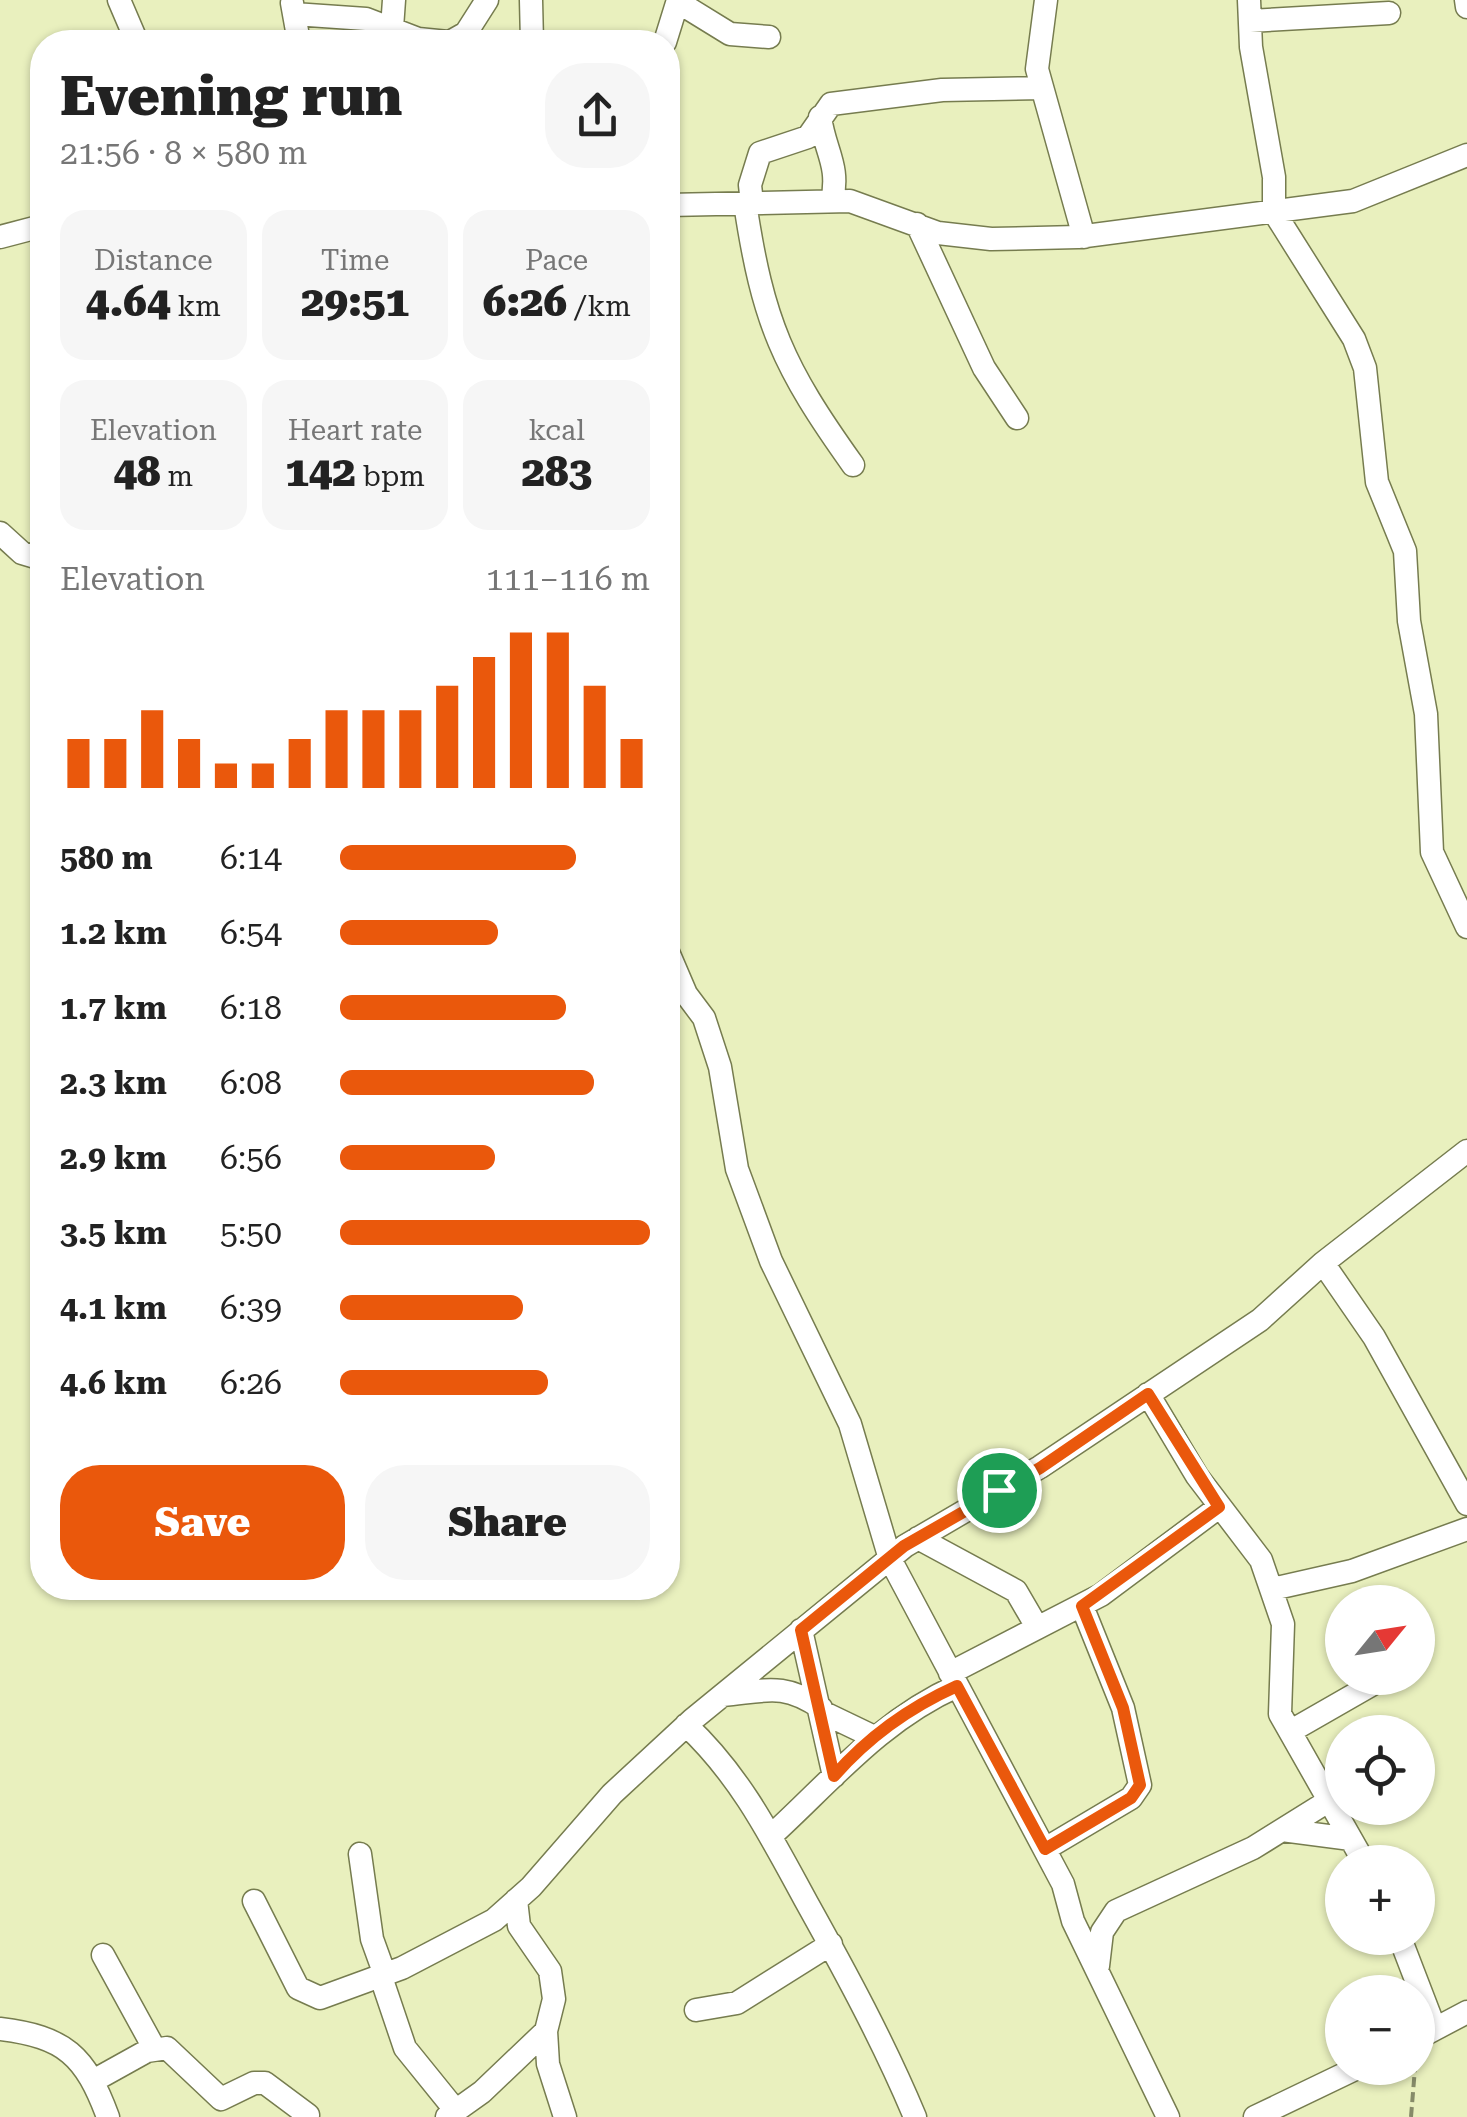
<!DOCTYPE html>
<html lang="en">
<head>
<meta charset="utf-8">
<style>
  :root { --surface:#fff; --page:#f6f6f6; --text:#222; --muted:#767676; --accent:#ea580c }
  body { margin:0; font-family:"Roboto Serif",serif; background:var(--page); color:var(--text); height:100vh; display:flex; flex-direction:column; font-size:38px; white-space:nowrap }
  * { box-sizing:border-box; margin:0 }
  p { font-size:32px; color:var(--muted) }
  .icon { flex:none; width:55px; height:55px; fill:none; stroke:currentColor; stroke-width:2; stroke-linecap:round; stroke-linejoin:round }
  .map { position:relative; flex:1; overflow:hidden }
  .side { position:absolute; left:30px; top:30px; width:650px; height:1570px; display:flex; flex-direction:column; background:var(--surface); border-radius:40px; box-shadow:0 2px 8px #0004 }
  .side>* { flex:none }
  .needle { width:65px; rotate:60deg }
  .fabs { position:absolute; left:1325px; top:1585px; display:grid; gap:20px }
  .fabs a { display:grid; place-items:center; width:110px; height:110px; border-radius:50%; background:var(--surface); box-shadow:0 2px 8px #0004; font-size:50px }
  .pin { position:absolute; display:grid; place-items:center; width:85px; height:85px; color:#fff; margin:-42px; border:5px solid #fff; border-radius:50%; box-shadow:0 2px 10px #0007 }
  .round { display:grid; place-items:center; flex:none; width:105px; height:105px; border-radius:40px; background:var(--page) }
  .summary { display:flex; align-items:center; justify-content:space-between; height:170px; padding:0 30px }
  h1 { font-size:55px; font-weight:800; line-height:75px }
  .figures { display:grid; grid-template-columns:repeat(3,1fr); gap:15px; height:170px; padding:10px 30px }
  .figures div { display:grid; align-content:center; border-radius:25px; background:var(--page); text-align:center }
  .figures b { font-size:42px; font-weight:800 }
  .figures small { font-size:28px; font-weight:400 }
  .figures p { font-size:28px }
  .chart { height:280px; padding:20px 30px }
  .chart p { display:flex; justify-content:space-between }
  .chart svg { width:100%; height:180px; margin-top:10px; stroke:var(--accent); stroke-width:6 }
  .cta { display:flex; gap:20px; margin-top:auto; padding:20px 30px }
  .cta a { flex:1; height:115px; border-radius:40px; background:var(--accent); color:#fff; font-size:40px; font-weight:800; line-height:115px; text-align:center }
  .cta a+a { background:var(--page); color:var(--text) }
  ul { padding:0 30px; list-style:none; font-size:32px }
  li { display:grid; grid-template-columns:160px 120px 1fr; align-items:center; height:75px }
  li i { height:25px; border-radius:12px; background:var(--accent) }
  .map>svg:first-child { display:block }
</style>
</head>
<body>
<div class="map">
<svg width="1467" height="2117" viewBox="0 0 1467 2117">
  <rect width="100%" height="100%" fill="#e9f0be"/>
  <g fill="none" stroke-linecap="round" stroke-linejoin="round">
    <g stroke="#767c4f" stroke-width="25">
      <path id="minor" d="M119 0 137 42
        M531 0 532 42
        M1046 0 1037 69 1084 237
        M1249 0 1251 47 1274 177V212L1354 339 1365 368 1377 482 1405 551 1409 621 1426 714 1432 852 1467 927
        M1466 0 1467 7
        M678 2 730 34 769 37
        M292 3 299 42
        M294 14 366 19 418 39 448 42
        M1250 21 1389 13
        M392 28 394 0
        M450 42 466 33 487 0
        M665 42 678 0
        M820 117C825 152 840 165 832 201
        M745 203C763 323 783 367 853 465
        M752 203 750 185 760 153 808 137 831 104 942 90 1042 88
        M668 205 850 201 938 233 991 239 1078 237 1353 201 1467 155
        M917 224 984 368 1017 418
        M0 237 42 226
        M0 533 22 553 42 559
        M668 952 686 994 704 1018 720 1067 737 1169 771 1261 850 1424 890 1559 1063 1884 1073 1921 1168 2117
        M1323 1263 1374 1337 1467 1504
        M1148 1394 1197 1476 1261 1560 1283 1624 1280 1714 1364 1862
        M918 1538 1016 1591 1037 1627
        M1272 1589 1352 1571 1467 1529
        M801 1630 834 1776
        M950 1673 1101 1595 1219 1507
        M723 1695C766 1691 783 1682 821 1708
        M822 1712 872 1736
        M686 1725C741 1776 772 1839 807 1903 846 1973 884 2043 915 2117
        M1291 1731 1380 1680
        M1282 1830 1351 1839
        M772 1835C832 1780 881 1720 957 1686
        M1045 1849 1131 1798 1140 1785 1123 1708 1082 1606
        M360 1854 372 1939 385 1975
        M516 1900 519 1926 550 1971 554 1999 546 2031 548 2064 565 2117
        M254 1901 298 1988 320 1998 402 1968 494 1920 531 1887 612 1794 692 1720 905 1546 1040 1467 1260 1320 1323 1263 1467 1151
        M1400 1938 1435 2029
        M103 1955 154 2048
        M1098 1966 1102 1932 1116 1911 1253 1848 1330 1800
        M381 1977 405 2048 456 2111
        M696 2010 737 2003 831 1944
        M0 2029C65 2037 85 2055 108 2117
        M1418 2038 1467 2012
        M93 2081 147 2051 167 2048 221 2099 254 2083H265L308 2115
        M447 2117 482 2092 546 2031
        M1255 2117 1357 2068"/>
    </g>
    <path stroke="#868b69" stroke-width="4" stroke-dasharray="10 5" stroke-linecap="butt" d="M1411 2117 1415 2068"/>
    <use href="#minor" stroke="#fff" stroke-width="22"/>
  </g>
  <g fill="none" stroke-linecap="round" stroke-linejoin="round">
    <g stroke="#fff" stroke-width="20">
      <path id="route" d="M1148 1394 1219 1507 1082 1606 1123 1708 1140 1785 1131 1798 1045 1849 957 1686C908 1708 869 1736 834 1776L801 1630 904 1546 1040 1468Z"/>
    </g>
    <use href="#route" stroke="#ea580c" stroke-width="12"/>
  </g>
</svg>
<div class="fabs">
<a><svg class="needle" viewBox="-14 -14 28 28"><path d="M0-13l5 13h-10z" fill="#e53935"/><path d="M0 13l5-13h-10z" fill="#767676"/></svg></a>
<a><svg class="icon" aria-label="locate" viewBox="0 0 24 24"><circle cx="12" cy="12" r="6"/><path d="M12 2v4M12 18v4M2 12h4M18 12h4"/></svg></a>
<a>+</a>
<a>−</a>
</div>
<div class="pin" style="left:999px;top:1490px;background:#1e9e55"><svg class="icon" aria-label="arrive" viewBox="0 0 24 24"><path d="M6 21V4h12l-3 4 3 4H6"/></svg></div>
<section class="side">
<div class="summary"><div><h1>Evening run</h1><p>21:56 · 8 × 580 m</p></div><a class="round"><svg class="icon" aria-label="share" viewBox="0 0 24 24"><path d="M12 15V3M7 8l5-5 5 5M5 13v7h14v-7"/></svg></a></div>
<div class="figures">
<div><p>Distance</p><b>4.64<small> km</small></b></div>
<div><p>Time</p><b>29:51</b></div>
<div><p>Pace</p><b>6:26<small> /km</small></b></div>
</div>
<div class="figures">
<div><p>Elevation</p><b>48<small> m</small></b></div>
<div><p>Heart rate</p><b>142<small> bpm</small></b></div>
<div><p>kcal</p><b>283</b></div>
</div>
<div class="chart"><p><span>Elevation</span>111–116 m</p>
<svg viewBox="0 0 160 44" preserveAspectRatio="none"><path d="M5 44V32M15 44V32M25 44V25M35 44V32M45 44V38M55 44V38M65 44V32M75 44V25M85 44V25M95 44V25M105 44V19M115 44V12M125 44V6M135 44V6M145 44V19M155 44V32"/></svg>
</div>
<ul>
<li><b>580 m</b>6:14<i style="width:76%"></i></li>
<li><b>1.2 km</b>6:54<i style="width:51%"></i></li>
<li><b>1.7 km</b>6:18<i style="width:73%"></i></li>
<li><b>2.3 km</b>6:08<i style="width:82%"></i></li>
<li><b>2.9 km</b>6:56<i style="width:50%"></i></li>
<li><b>3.5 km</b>5:50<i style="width:100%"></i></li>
<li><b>4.1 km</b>6:39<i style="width:59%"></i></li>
<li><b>4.6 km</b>6:26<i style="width:67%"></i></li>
</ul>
<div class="cta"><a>Save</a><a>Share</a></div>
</section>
</div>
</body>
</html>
